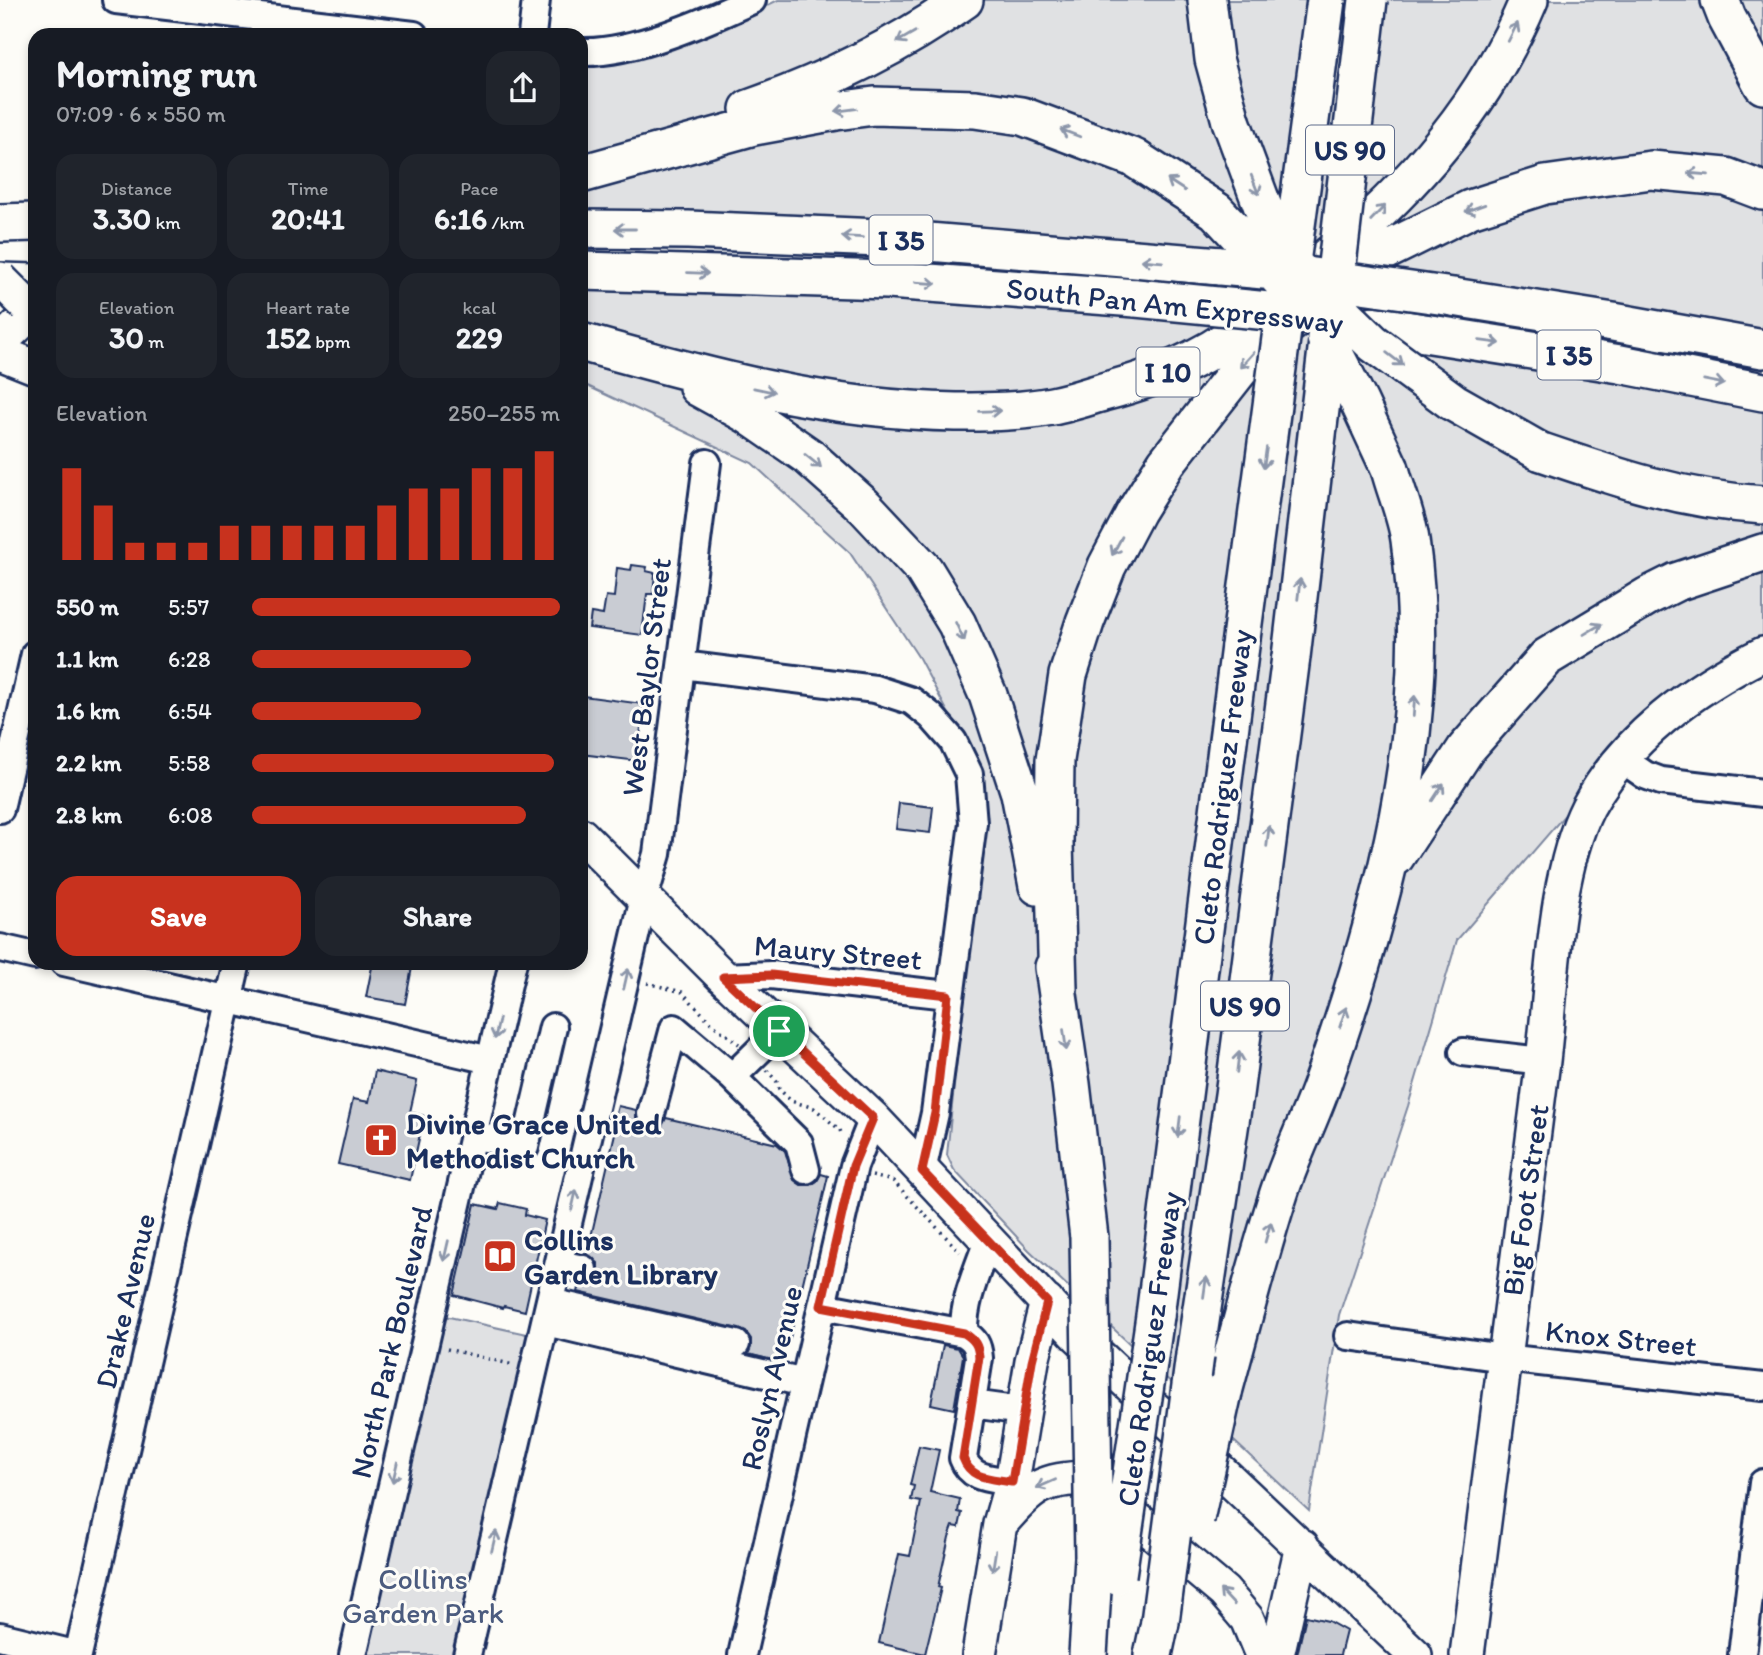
<!DOCTYPE html>
<html lang="en">
<head>
<meta charset="utf-8">
<style>
  :root { --surface:#171b24; --page:#20242c; --text:#f1f3f6; --muted:#9ea1a6; --accent:#c8321e }
  body { margin:0; font-family:Itim,sans-serif; background:var(--page); color:var(--text); height:100vh; display:flex; flex-direction:column; font-size:26px; white-space:nowrap }
  * { box-sizing:border-box; margin:0 }
  p { font-size:23px; color:var(--muted) }
  .icon { flex:none; width:38px; height:38px; fill:none; stroke:currentColor; stroke-width:2; stroke-linecap:round; stroke-linejoin:round }
  .map { position:relative; flex:1; overflow:hidden }
  .sheet { position:absolute; left:28px; top:28px; width:560px; height:942px; display:flex; flex-direction:column; background:var(--surface); border-radius:21px; box-shadow:0 4px 10px #0003 }
  .sheet>* { flex:none }
  .pin { position:absolute; display:grid; place-items:center; width:60px; height:60px; color:#fff; margin:-30px; border:4px solid #fff; border-radius:50%; box-shadow:0 2px 7px #0007 }
  .round { display:grid; place-items:center; flex:none; width:74px; height:74px; border-radius:21px; background:var(--page) }
  .head { display:flex; align-items:center; justify-content:space-between; height:119px; padding:0 28px }
  h1 { font-size:38px; font-weight:800; line-height:52px }
  .metrics { display:grid; grid-template-columns:repeat(3,1fr); gap:10px; height:119px; padding:7px 28px }
  .metrics div { display:grid; align-content:center; border-radius:18px; background:var(--page); text-align:center }
  .metrics b { font-size:30px; font-weight:800 }
  .metrics small { font-size:19px; font-weight:400 }
  .metrics p { font-size:19px }
  .chart { height:196px; padding:14px 28px }
  .chart p { display:flex; justify-content:space-between }
  .chart svg { width:100%; height:126px; margin-top:7px; stroke:var(--accent); stroke-width:6 }
  .cta { display:flex; gap:14px; margin-top:auto; padding:14px 28px }
  .cta a { flex:1; height:80px; border-radius:21px; background:var(--accent); color:#fff; font-size:28px; font-weight:800; line-height:80px; text-align:center }
  .cta a+a { background:var(--page); color:var(--text) }
  ul { padding:0 28px; list-style:none; font-size:23px }
  li { display:grid; grid-template-columns:112px 84px 1fr; align-items:center; height:52px }
  li i { height:18px; border-radius:9px; background:var(--accent) }
  .map>svg:first-child { display:block }
</style>
</head>
<body>
<div class="map">
<svg width="1763" height="1655" viewBox="0 0 1763 1655">
  <rect width="100%" height="100%" fill="#fdfcf7"/>
  <filter id="ink" filterUnits="userSpaceOnUse"><feTurbulence type="fractalNoise" baseFrequency=".0143" numOctaves="2"/><feDisplacementMap in="SourceGraphic" scale="14" xChannelSelector="R" yChannelSelector="G"/><feConvolveMatrix kernelMatrix="1 2 1 2 8 2 1 2 1" color-interpolation-filters="sRGB"/></filter>
  <g filter="url(#ink)">
    <path fill="#e0e1e3" stroke="#7e88a0" stroke-width="2" d="M778 0H1761L1763 4V642L1569 810 1457 940 1408 1106 1339 1315 1309 1511 1029 1250 954 1170 947 1155 983 801 960 735 919 658 850 553 752 463 581 383V64L597 65 726 26Z
      M440 1315 531 1335 458 1655H362Z"/>
    <path fill="#c9ccd3" stroke="#1b2f5e" stroke-width="2" d="M632 565 647 567 646 571 655 573 653 594H647L642 635 589 628 591 613 603 615 606 596 614 597 617 568 631 570Z
      M583 696 643 704 638 761 581 754Z
      M899 803 933 807 930 833 896 829Z
      M373 962H413L405 1004 366 997Z
      M375 1071 417 1081 410 1112 424 1116 410 1180 338 1164 353 1099 369 1102Z
      M618 1106 636 1110V1117L639 1125 648 1129H656L662 1126 666 1118 777 1144 785 1151 794 1180 801 1185H811L817 1181 821 1174 828 1176 789 1342 782 1340 777 1361 748 1354 751 1347V1339L746 1332 739 1329 578 1292 580 1284H589L595 1279 598 1273V1263L587 1254 616 1129 612 1128Z
      M500 1203 526 1209 525 1215 545 1220 525 1311 504 1306 503 1308 454 1295 475 1204 498 1209Z
      M943 1345 958 1348 963 1356 954 1409 931 1404Z
      M919 1446 939 1450 930 1492 960 1499 958 1512 962 1513 959 1527 953 1526 949 1537 938 1587 941 1588 925 1654 879 1643 899 1554 910 1556 921 1502 911 1500 914 1486 910 1485Z
      M1306 1616 1328 1621 1346 1631 1340 1655H1297Z"/>
    <g fill="none" stroke-linecap="round" stroke-linejoin="round">
      <g stroke="#1b2f5e" stroke-width="32">
        <path id="minor" d="M116 0 414 35
          M532 35 536 0
          M581 52C632 54 705 22 752 0
          M682 665 875 689 912 701 931 716 953 741 969 774 973 823 935 1113 922 1171
          M1622 759 1645 775 1661 781 1763 793
          M0 809 35 654
          M0 948 35 956
          M64 962 490 1060
          M723 977 771 975 948 995
          M1463 1052 1543 1061
          M732 1077 799 1143 806 1170
          M651 1114 674 1028 732 1077 779 1031
          M473 1135 525 1147 553 1027
          M559 1264 583 1269
          M550 1302 736 1344
          M822 1306 964 1333C975 1340 978 1345 979 1358L963 1458C971 1480 991 1478 1012 1482
          M546 1322 804 1383
          M964 1333C963 1300 978 1270 988 1240
          M1348 1336 1504 1358 1763 1387
          M972 1404 1023 1411
          M0 1636 78 1655
          M78 1655 237 962
          M353 1655 513 962
          M467 1655 644 898 657 854 707 463
          M742 1655 854 1166 873 1118
          M1742 1655 1763 1483"/>
      </g>
      <g stroke="#1b2f5e" stroke-width="38">
        <path id="major" d="M0 338 12 331 33 311
          M0 353 35 367
          M581 835 723 977 873 1118 1078 1336 1415 1655
          M1002 1522C1032 1487 1042 1479 1088 1478L1224 1592 1247 1619 1262 1655
          M979 1655 1000 1524 1012 1482 1032 1361 1047 1302
          M1277 1655 1302 1546
          M1467 1655C1491 1457 1519 1259 1543 1061 1552 985 1554 874 1588 807 1625 738 1694 688 1763 654"/>
      </g>
      <g stroke="#1b2f5e" stroke-width="42">
        <path id="highway" d="M1207 0 1214 59 1231 121
          M1720 0 1727 18 1763 85
          M749 109C825 82 898 47 964 0
          M581 174 754 126 836 111 874 106 975 109 1022 116 1134 158
          M0 223 35 222
          M581 229 688 230 880 238 1220 266
          M1320 263C1408 193 1485 105 1529 0
          M581 271 888 280 1136 298
          M0 282 35 283
          M1453 297 1613 322 1763 349
          M1374 325 1620 364 1763 392
          M581 342C705 377 827 410 956 412 987 412 1021 412 1052 406 1069 403 1086 397 1103 392 1171 374 1217 353 1271 306
          M698 387 747 414 808 456 864 506 924 570 957 624 988 695 1020 793 1038 886
          M1539 451C1615 477 1682 500 1763 505
          M1395 857 1466 749 1547 657 1648 596 1676 582 1763 553
          M1054 967 1071 1084 1089 1237
          M1058 989 1054 843 1055 760 1068 675 1085 622 1107 566 1136 511 1166 463 1250 356 1369 259 1470 209 1545 185 1651 170 1726 177 1763 191
          M1155 1316 1240 646
          M1195 1355 1234 1095 1291 657
          M1223 1392C1241 1326 1258 1258 1279 1193 1291 1156 1309 1121 1322 1084 1382 913 1436 723 1410 540 1407 517 1396 492 1390 469
          M1088 1655 1094 1557
          M1153 1655 1160 1622"/>
      </g>
      <path stroke="#1b2f5e" stroke-width="3.5" stroke-dasharray="2 5" stroke-linecap="butt" d="M647 983 682 992 712 1024 739 1044
        M767 1070 777 1082 779 1089 791 1101 814 1108 840 1130 842 1136
        M872 1176 893 1181 960 1252
        M447 1349 514 1365"/>
      <use href="#minor" stroke="#fdfcf7" stroke-width="26"/>
      <use href="#major" stroke="#fdfcf7" stroke-width="33"/>
      <use href="#highway" stroke="#fdfcf7" stroke-width="37"/>
      <g stroke="#1b2f5e" stroke-width="38" stroke-linecap="butt">
        <path id="major-bridge" d="M0 279 26 305"/>
      </g>
      <g stroke="#1b2f5e" stroke-width="42" stroke-linecap="butt">
        <path id="highway-bridge" d="M1231 121 1264 210 1296 268 1373 343 1453 402 1539 451
          M1134 158 1216 211 1294 294
          M1220 266 1264 270 1453 297
          M1136 298 1309 315
          M1326 338 1359 402 1390 469
          M1240 646 1326 0
          M1291 657 1368 0
          M1089 1237 1094 1557
          M1195 1519 1223 1392
          M1117 1575 1155 1316
          M1160 1622 1195 1355"/>
      </g>
      <use href="#major-bridge" stroke="#fdfcf7" stroke-width="33"/>
      <use href="#highway-bridge" stroke="#fdfcf7" stroke-width="37"/>
    </g>
    <defs><path id="oneway-shaft" d="M-6 0H5M1.5-3L5.5 0L1.5 3" fill="none" stroke-width="1.6" stroke-linecap="round" stroke-linejoin="round" transform="scale(1.75)"/></defs>
    <g stroke="#8c96aa">
      <use href="#oneway-shaft" transform="translate(1513 32) rotate(-63)"/>
      <use href="#oneway-shaft" transform="translate(906 37) rotate(150)"/>
      <use href="#oneway-shaft" transform="translate(846 110) rotate(173)"/>
      <use href="#oneway-shaft" transform="translate(1070 133) rotate(-159)"/>
      <use href="#oneway-shaft" transform="translate(1698 174) rotate(-175)"/>
      <use href="#oneway-shaft" transform="translate(1176 185) rotate(-147)"/>
      <use href="#oneway-shaft" transform="translate(1255 185) rotate(69)"/>
      <use href="#oneway-shaft" transform="translate(1475 208) rotate(160)"/>
      <use href="#oneway-shaft" transform="translate(1378 213) rotate(-46)"/>
      <use href="#oneway-shaft" transform="translate(625 229) rotate(-180)"/>
      <use href="#oneway-shaft" transform="translate(852 237) rotate(-177)"/>
      <use href="#oneway-shaft" transform="translate(1152 261) rotate(-175)"/>
      <use href="#oneway-shaft" transform="translate(698 273) rotate(2)"/>
      <use href="#oneway-shaft" transform="translate(926 283) rotate(4)"/>
      <use href="#oneway-shaft" transform="translate(1490 342) rotate(8)"/>
      <use href="#oneway-shaft" transform="translate(1395 359) rotate(37)"/>
      <use href="#oneway-shaft" transform="translate(1247 360) rotate(132)"/>
      <use href="#oneway-shaft" transform="translate(1714 382) rotate(11)"/>
      <use href="#oneway-shaft" transform="translate(764 390) rotate(12)"/>
      <use href="#oneway-shaft" transform="translate(990 411) rotate(-2)"/>
      <use href="#oneway-shaft" transform="translate(1265 458) rotate(98)"/>
      <use href="#oneway-shaft" transform="translate(813 461) rotate(39)"/>
      <use href="#oneway-shaft" transform="translate(1117 546) rotate(118)"/>
      <use href="#oneway-shaft" transform="translate(1299 589) rotate(-83)"/>
      <use href="#oneway-shaft" transform="translate(1593 629) rotate(-31)"/>
      <use href="#oneway-shaft" transform="translate(960 632) rotate(65)"/>
      <use href="#oneway-shaft" transform="translate(1414 706) rotate(-86)"/>
      <use href="#oneway-shaft" transform="translate(1438 792) rotate(-57)"/>
      <use href="#oneway-shaft" transform="translate(1268 836) rotate(-83)"/>
      <use href="#oneway-shaft" transform="translate(626 979) rotate(-77)"/>
      <use href="#oneway-shaft" transform="translate(1343 1017) rotate(-72)"/>
      <use href="#oneway-shaft" transform="translate(497 1029) rotate(103)"/>
      <use href="#oneway-shaft" transform="translate(1065 1040) rotate(82)"/>
      <use href="#oneway-shaft" transform="translate(1238 1062) rotate(-83)"/>
      <use href="#oneway-shaft" transform="translate(1179 1127) rotate(97)"/>
      <use href="#oneway-shaft" transform="translate(574 1200) rotate(-77)"/>
      <use href="#oneway-shaft" transform="translate(1268 1232) rotate(-74)"/>
      <use href="#oneway-shaft" transform="translate(446 1251) rotate(103)"/>
      <use href="#oneway-shaft" transform="translate(1205 1287) rotate(-82)"/>
      <use href="#oneway-shaft" transform="translate(395 1472) rotate(103)"/>
      <use href="#oneway-shaft" transform="translate(1046 1484) rotate(156)"/>
      <use href="#oneway-shaft" transform="translate(494 1541) rotate(-77)"/>
      <use href="#oneway-shaft" transform="translate(994 1561) rotate(99)"/>
      <use href="#oneway-shaft" transform="translate(1227 1597) rotate(-133)"/>
    </g>
  </g>
  <g fill="none" stroke-linecap="round" stroke-linejoin="round" filter="url(#ink)">
    <g stroke="#fff" stroke-width="14">
      <path id="route" d="M771 975 948 995 935 1113 922 1171 1047 1302 1032 1361 1012 1482C991 1478 971 1480 963 1458L979 1357C978 1345 975 1340 964 1333L821 1306 853 1166 873 1118 723 977Z"/>
    </g>
    <use href="#route" stroke="#c8321e" stroke-width="9"/>
  </g>
  <defs>
    <g id="church-square" transform="scale(1.75)"><rect x="-9" y="-9" width="18" height="18" rx="4" fill="#c8321e" stroke="#fdfcf7"/><path d="M-1.2-6h2.4v3.5h3.3v2.4h-3.3V6h-2.4V-.1h-3.3v-2.4h3.3Z" fill="#fff"/></g>
    <g id="library-square" transform="scale(1.75)"><rect x="-9" y="-9" width="18" height="18" rx="4" fill="#c8321e" stroke="#fdfcf7"/><path d="M-6-4Q-3-5.5-.7-3.5V5Q-3 3-6 4ZM6-4Q3-5.5 .7-3.5V5Q3 3 6 4Z" fill="#fff"/></g>
  </defs>
  <g fill-rule="evenodd">
    <use href="#church-square" x="381" y="1140"/>
    <use href="#library-square" x="500" y="1256"/>
  </g>
  <g text-anchor="middle" dominant-baseline="central" stroke-width="6" stroke-linejoin="round" paint-order="stroke">
    <g fill="#fdfcf7" stroke="#5f6c8c" stroke-width="2">
      <rect x="1306" y="125.5" width="88" height="49" rx="5"/>
      <rect x="869.5" y="215.5" width="63" height="49" rx="5"/>
      <rect x="1537.5" y="330.5" width="63" height="49" rx="5"/>
      <rect x="1136.5" y="347.5" width="63" height="49" rx="5"/>
      <rect x="1201" y="981.5" width="88" height="49" rx="5"/>
    </g>
    <g font-size="28" font-weight="bold" fill="#1b2f5e">
      <text x="1350" y="150">US 90</text>
      <text x="901" y="240">I 35</text>
      <text x="1569" y="355">I 35</text>
      <text x="1168" y="372">I 10</text>
      <text x="1245" y="1006">US 90</text>
    </g>
    <g font-size="30" fill="#1b2f5e" stroke="#fdfcf7">
      <text transform="translate(1175 305) rotate(6)">South Pan Am Expressway</text>
      <text transform="translate(646 677) rotate(-83)">West Baylor Street</text>
      <text transform="translate(1222 787) rotate(-83)">Cleto Rodriguez Freeway</text>
      <text transform="translate(838 952) rotate(5)">Maury Street</text>
      <text transform="translate(1525 1200) rotate(-82)">Big Foot Street</text>
      <text transform="translate(125 1301) rotate(-77)">Drake Avenue</text>
      <text transform="translate(1621 1338) rotate(6)">Knox Street</text>
      <text transform="translate(391 1342) rotate(-77)">North Park Boulevard</text>
      <text transform="translate(1149 1349) rotate(-82)">Cleto Rodriguez Freeway</text>
      <text transform="translate(771 1378) rotate(-77)">Roslyn Avenue</text>
    </g>
    <g font-size="30" font-weight="bold" fill="#1b2f5e" stroke="#fdfcf7" text-anchor="start">
      <text x="406" y="1123">Divine Grace United<tspan x="406" dy="34">Methodist Church</tspan></text>
      <text x="524" y="1239">Collins<tspan x="524" dy="34">Garden Library</tspan></text>
    </g>
    <g font-size="30" fill="#4c5c7f" stroke="#fdfcf7">
      <text x="423" y="1578">Collins<tspan x="423" dy="34">Garden Park</tspan></text>
    </g>
  </g>
</svg>
<div class="pin" style="left:779px;top:1031px;background:#1e9e55"><svg class="icon" aria-label="arrive" viewBox="0 0 24 24"><path d="M6 21V4h12l-3 4 3 4H6"/></svg></div>
<section class="sheet">
<div class="head"><div><h1>Morning run</h1><p>07:09 · 6 × 550 m</p></div><a class="round"><svg class="icon" aria-label="share" viewBox="0 0 24 24"><path d="M12 15V3M7 8l5-5 5 5M5 13v7h14v-7"/></svg></a></div>
<div class="metrics">
<div><p>Distance</p><b>3.30<small> km</small></b></div>
<div><p>Time</p><b>20:41</b></div>
<div><p>Pace</p><b>6:16<small> /km</small></b></div>
</div>
<div class="metrics">
<div><p>Elevation</p><b>30<small> m</small></b></div>
<div><p>Heart rate</p><b>152<small> bpm</small></b></div>
<div><p>kcal</p><b>229</b></div>
</div>
<div class="chart"><p><span>Elevation</span>250–255 m</p>
<svg viewBox="0 0 160 44" preserveAspectRatio="none"><path d="M5 44V12M15 44V25M25 44V38M35 44V38M45 44V38M55 44V32M65 44V32M75 44V32M85 44V32M95 44V32M105 44V25M115 44V19M125 44V19M135 44V12M145 44V12M155 44V6"/></svg>
</div>
<ul>
<li><b>550 m</b>5:57<i style="width:100%"></i></li>
<li><b>1.1 km</b>6:28<i style="width:71%"></i></li>
<li><b>1.6 km</b>6:54<i style="width:55%"></i></li>
<li><b>2.2 km</b>5:58<i style="width:98%"></i></li>
<li><b>2.8 km</b>6:08<i style="width:89%"></i></li>
</ul>
<div class="cta"><a>Save</a><a>Share</a></div>
</section>
</div>
</body>
</html>
